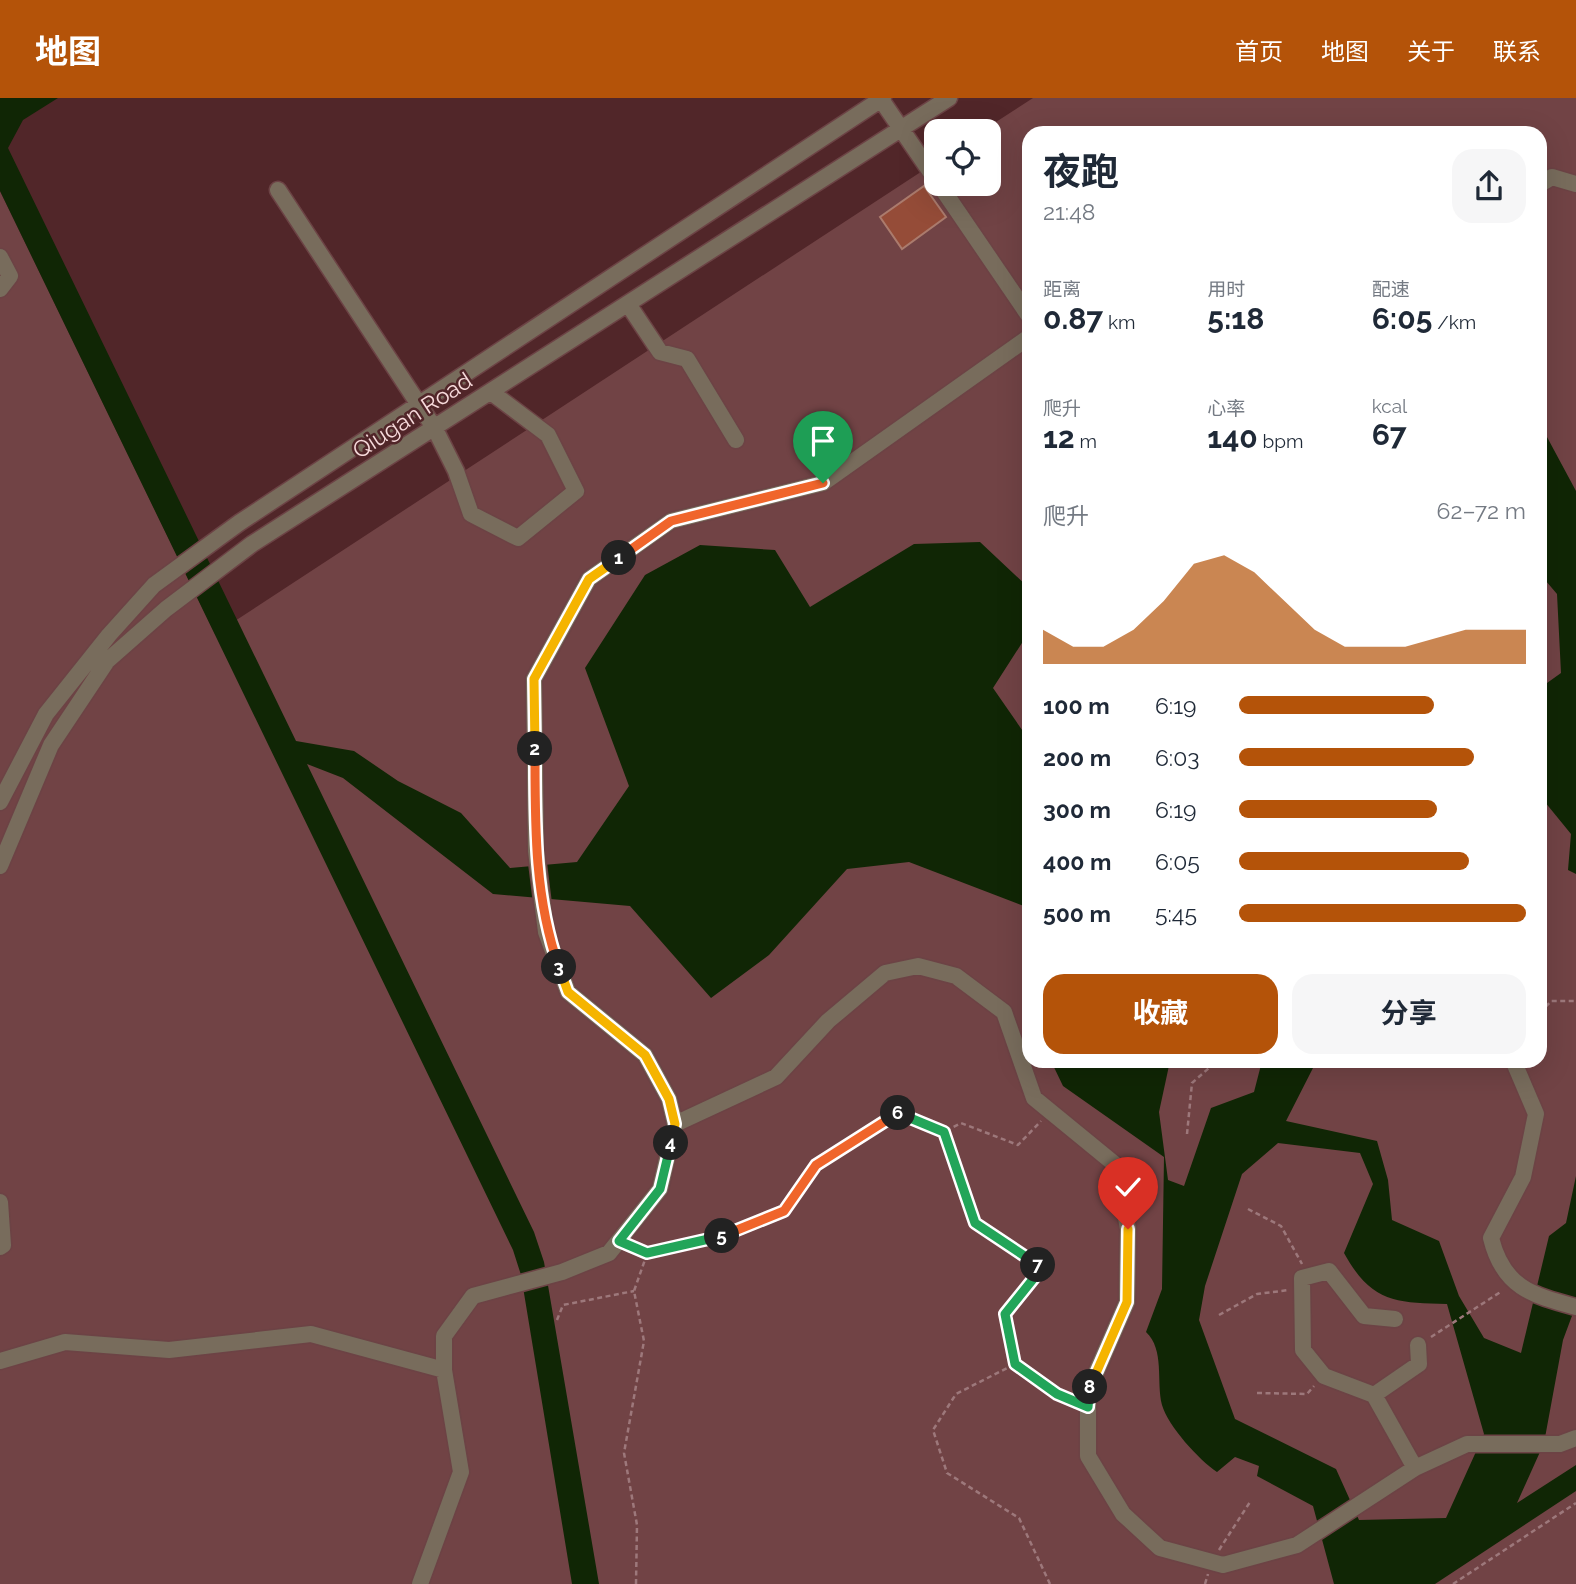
<!DOCTYPE html>
<html lang="zh">
<head>
<meta charset="utf-8">
<style>
  :root { --surface:#fff; --page:#f6f6f7; --text:#1f2937; --muted:#747a83; --accent:#b45309 }
  body { margin:0; font-family:Raleway,"Noto Sans SC",sans-serif; background:var(--page); color:var(--text); height:100vh; display:flex; flex-direction:column; font-size:26px; white-space:nowrap }
  * { box-sizing:border-box; margin:0 }
  p { font-size:23px; color:var(--muted) }
  .icon { flex:none; width:38px; height:38px; fill:none; stroke:currentColor; stroke-width:2; stroke-linecap:round; stroke-linejoin:round }
  .map { position:relative; flex:1; overflow:hidden }
  .details { position:absolute; left:1022px; top:28px; width:525px; height:942px; display:flex; flex-direction:column; background:var(--surface); border-radius:21px; box-shadow:0 7px 28px #0002 }
  .details>* { flex:none }
  .tools { position:absolute; left:924px; top:21px; display:grid; gap:14px }
  .tools a { display:grid; place-items:center; width:77px; height:77px; border-radius:14px; background:var(--surface); box-shadow:0 7px 28px #0002; font-size:35px }
  .pin { position:absolute; display:grid; place-items:center; width:60px; height:60px; color:#fff; margin:-72px -30px; border-radius:50% 50% 50% 0; rotate:-45deg; box-shadow:0 0 7px #0007 }
  .pin .icon { rotate:45deg }
  .km { position:absolute; width:35px; height:35px; margin:-18px; border-radius:50%; background:#222; color:#fff; font-size:19px; line-height:35px; text-align:center }
  .round { display:grid; place-items:center; flex:none; width:74px; height:74px; border-radius:21px; background:var(--page) }
  .head { display:flex; align-items:center; justify-content:space-between; height:119px; padding:0 21px }
  h1 { font-size:38px; font-weight:700; line-height:52px }
  .stats { display:grid; grid-template-columns:repeat(3,1fr); gap:10px; height:119px; padding:7px 21px }
  .stats div { display:grid; align-content:center }
  .stats b { font-size:30px; font-weight:700 }
  .stats small { font-size:19px; font-weight:400 }
  .stats p { font-size:19px }
  .chart { height:196px; padding:14px 21px }
  .chart p { display:flex; justify-content:space-between }
  .chart svg { width:100%; height:126px; margin-top:7px; fill:var(--accent); opacity:.7 }
  .action { display:flex; gap:14px; margin-top:auto; padding:14px 21px }
  .action a { flex:1; height:80px; border-radius:21px; background:var(--accent); color:#fff; font-size:28px; font-weight:700; line-height:80px; text-align:center }
  .action a+a { background:var(--page); color:var(--text) }
  ul { padding:0 21px; list-style:none; font-size:23px }
  li { display:grid; grid-template-columns:112px 84px 1fr; align-items:center; height:52px }
  li i { height:18px; border-radius:9px; background:var(--accent) }
  header { display:flex; align-items:center; gap:42px; box-sizing:border-box; height:98px; padding:0 35px; background:var(--accent); color:#fff }
  header strong { font-size:33px }
  nav { display:flex; gap:38px; margin-inline-start:auto; font-size:24px }
  .map>svg:first-child { display:block }
</style>
</head>
<body>
<header>
<strong>地图</strong>
<nav><a>首页</a><a>地图</a><a>关于</a><a>联系</a></nav>
</header>
<div class="map">
<svg width="1576" height="1486" viewBox="0 0 1576 1486">
  <rect width="100%" height="100%" fill="#512629"/>
  <path fill="#714345" fill-rule="evenodd" d="M1033 0H1576V1486H0V93L215 536 936 64V86H989V33H982ZM1029 35H1540V962H1029Z"/>
  <path fill="#102605" fill-rule="evenodd" d="M0 0H58L23 22 8 50 296 643 354 653 398 683 461 715 510 770 577 764 629 688 585 570 645 477 700 447 775 452 810 509 914 446 980 444 1029 490V534L993 590 1029 642V810L909 764 847 771 769 857 711 900 630 808 493 796 343 680 307 666 534 1134 544 1164 599 1486H572L521 1177 513 1152 0 93Z
    M1540 326 1576 393V776L1568 772 1571 736 1540 698V590L1561 575 1557 496 1540 476Z
    M1051 963H1170L1159 1014 1168 1082 1184 1088 1211 1010 1254 994 1262 963H1310L1313 970 1286 1023 1377 1043 1388 1082 1392 1122 1439 1143 1459 1198 1484 1240 1521 1255 1549 1138 1566 1125 1576 1078V1207L1563 1242 1544 1345 1517 1405 1576 1367V1393L1435 1486H1334L1313 1408 1257 1378 1259 1368 1235 1359 1217 1374C1199 1362 1168 1328 1162 1307 1156 1283 1165 1252 1146 1234L1162 1191 1164 1059 1063 988ZM1278 1045 1360 1055 1373 1086 1344 1155C1371 1204 1395 1205 1447 1206L1484 1336 1446 1420 1359 1422 1336 1371 1235 1321 1199 1222 1205 1188 1242 1076Z"/>
  <path fill="#954c38" stroke="#ab7b6d" stroke-width="2" d="M924 88 946 119 902 151 880 119Z"/>
  <g fill="none" stroke-linecap="round" stroke-linejoin="round">
    <g stroke="#6c4345" stroke-width="19">
      <path id="minor" d="M880 0 936 82
        M939 86 1029 218
        M1540 86 1552 79 1576 86
        M278 92 435 331 456 373 471 416 518 440 576 393 548 337 491 294
        M0 159 10 178 0 191
        M628 206 660 254 687 261 736 342
        M0 704 46 616 109 537 154 487 239 425 883 0
        M0 768 51 647 107 563 166 511 252 446 949 0
        M1513 962 1536 1016 1523 1079 1491 1140C1503 1189 1531 1197 1576 1209
        M675 1026 776 979 828 923 885 875 918 868 956 878 1004 914 1034 1000 1117 1068 1128 1131 1127 1204 1088 1293V1358L1123 1416 1160 1450 1223 1467 1297 1447 1415 1370 1467 1346H1560L1576 1340
        M0 1104 3 1147 0 1149
        M1395 1221 1364 1218 1329 1173 1302 1180 1303 1252 1324 1278 1374 1297 1419 1266 1418 1247
        M0 1263 65 1244 169 1252 311 1236 444 1272
        M1374 1297 1415 1370
        M420 1486 461 1374 444 1272V1238L473 1198 562 1174 609 1155 660 1091 675 1026 669 1001 645 957 568 894 546 834 536 753 534 581 589 481 671 423 823 385 1029 239"/>
    </g>
    <path stroke="#9d787b" stroke-width="2.5" stroke-dasharray="5 3.5" stroke-linecap="butt" d="M1540 915 1551 903H1576
      M944 1034 975 1125 1042 1170 1005 1216 1015 1266
      M1187 1036 1192 985 1218 962
      M1248 1111 1281 1128 1302 1166
      M633 1149 647 1155 711 1143 784 1113 816 1067 898 1014 944 1034 961 1025 1018 1047 1041 1023
      M1219 1217 1257 1196 1289 1192
      M557 1222 563 1207 634 1193
      M1431 1239 1502 1193
      M1257 1295 1307 1296 1314 1288
      M1219 1452 1250 1404
      M636 1486 637 1427 624 1355 644 1243 634 1193 647 1156
      M1050 1486 1019 1420 947 1375 933 1332 956 1296 1015 1266 1057 1295 1074 1303
      M1205 1486 1208 1476
      M1453 1486 1576 1405"/>
    <use href="#minor" stroke="#786c5c" stroke-width="16"/>
  </g>
  <g fill="none" stroke-linecap="round" stroke-linejoin="round">
    <g stroke="#fff" stroke-width="14">
      <path id="split-1" d="M619 460 671 423 823 385"/>
    </g>
    <g stroke="#fff" stroke-width="14">
      <path id="split-2" d="M535 651 534 581 589 481 619 460"/>
    </g>
    <g stroke="#fff" stroke-width="14">
      <path id="split-3" d="M535 651C535 725 534 799 559 869"/>
    </g>
    <g stroke="#fff" stroke-width="14">
      <path id="split-4" d="M559 869 568 894 645 957 669 1001 675 1026 671 1045"/>
    </g>
    <g stroke="#fff" stroke-width="14">
      <path id="split-5" d="M671 1045 660 1091 619 1143 647 1155 722 1138"/>
    </g>
    <g stroke="#fff" stroke-width="14">
      <path id="split-6" d="M722 1138 784 1113 816 1067 898 1015"/>
    </g>
    <g stroke="#fff" stroke-width="14">
      <path id="split-7" d="M898 1015 944 1034 975 1125 1038 1167"/>
    </g>
    <g stroke="#fff" stroke-width="14">
      <path id="split-8" d="M1038 1167 1042 1170 1005 1216 1015 1266 1057 1296 1088 1309 1090 1289"/>
    </g>
    <g stroke="#fff" stroke-width="14">
      <path id="split-9" d="M1090 1289 1127 1204 1128 1131"/>
    </g>
    <use href="#split-1" stroke="#f0652b" stroke-width="9"/>
    <use href="#split-2" stroke="#f5b400" stroke-width="9"/>
    <use href="#split-3" stroke="#f0652b" stroke-width="9"/>
    <use href="#split-4" stroke="#f5b400" stroke-width="9"/>
    <use href="#split-5" stroke="#22a559" stroke-width="9"/>
    <use href="#split-6" stroke="#f0652b" stroke-width="9"/>
    <use href="#split-7" stroke="#22a559" stroke-width="9"/>
    <use href="#split-8" stroke="#22a559" stroke-width="9"/>
    <use href="#split-9" stroke="#f5b400" stroke-width="9"/>
  </g>
  <g text-anchor="middle" dominant-baseline="central" stroke-width="5" stroke-linejoin="round" paint-order="stroke">
    <g font-size="23" fill="#f7dadb" stroke="#512629">
      <text transform="translate(412 317) rotate(-33)">Qiugan Road</text>
    </g>
  </g>
</svg>
<div class="tools">
<a><svg class="icon" aria-label="locate" viewBox="0 0 24 24"><circle cx="12" cy="12" r="6"/><path d="M12 2v4M12 18v4M2 12h4M18 12h4"/></svg></a>
</div>
<div class="pin" style="left:823px;top:385px;background:#1e9e55"><svg class="icon" aria-label="arrive" viewBox="0 0 24 24"><path d="M6 21V4h12l-3 4 3 4H6"/></svg></div>
<div class="pin" style="left:1128px;top:1131px;background:#d93025"><svg class="icon" aria-label="check" viewBox="0 0 24 24"><path d="M5 12l5 5 9-10"/></svg></div>
<b class="km" style="left:619px;top:460px">1</b>
<b class="km" style="left:535px;top:651px">2</b>
<b class="km" style="left:559px;top:869px">3</b>
<b class="km" style="left:671px;top:1045px">4</b>
<b class="km" style="left:722px;top:1138px">5</b>
<b class="km" style="left:898px;top:1015px">6</b>
<b class="km" style="left:1038px;top:1167px">7</b>
<b class="km" style="left:1090px;top:1289px">8</b>
<section class="details">
<div class="head"><div><h1>夜跑</h1><p>21:48</p></div><a class="round"><svg class="icon" aria-label="share" viewBox="0 0 24 24"><path d="M12 15V3M7 8l5-5 5 5M5 13v7h14v-7"/></svg></a></div>
<div class="stats">
<div><p>距离</p><b>0.87<small> km</small></b></div>
<div><p>用时</p><b>5:18</b></div>
<div><p>配速</p><b>6:05<small> /km</small></b></div>
</div>
<div class="stats">
<div><p>爬升</p><b>12<small> m</small></b></div>
<div><p>心率</p><b>140<small> bpm</small></b></div>
<div><p>kcal</p><b>67</b></div>
</div>
<div class="chart"><p><span>爬升</span>62–72 m</p>
<svg viewBox="0 0 160 44" preserveAspectRatio="none"><path d="M0 44V32L10 38L20 38L30 32L40 22L50 9L60 6L70 12L80 22L90 32L100 38L110 38L120 38L130 35L140 32L150 32L160 32V44z"/></svg>
</div>
<ul>
<li><b>100 m</b>6:19<i style="width:68%"></i></li>
<li><b>200 m</b>6:03<i style="width:82%"></i></li>
<li><b>300 m</b>6:19<i style="width:69%"></i></li>
<li><b>400 m</b>6:05<i style="width:80%"></i></li>
<li><b>500 m</b>5:45<i style="width:100%"></i></li>
</ul>
<div class="action"><a>收藏</a><a>分享</a></div>
</section>
</div>
</body>
</html>
